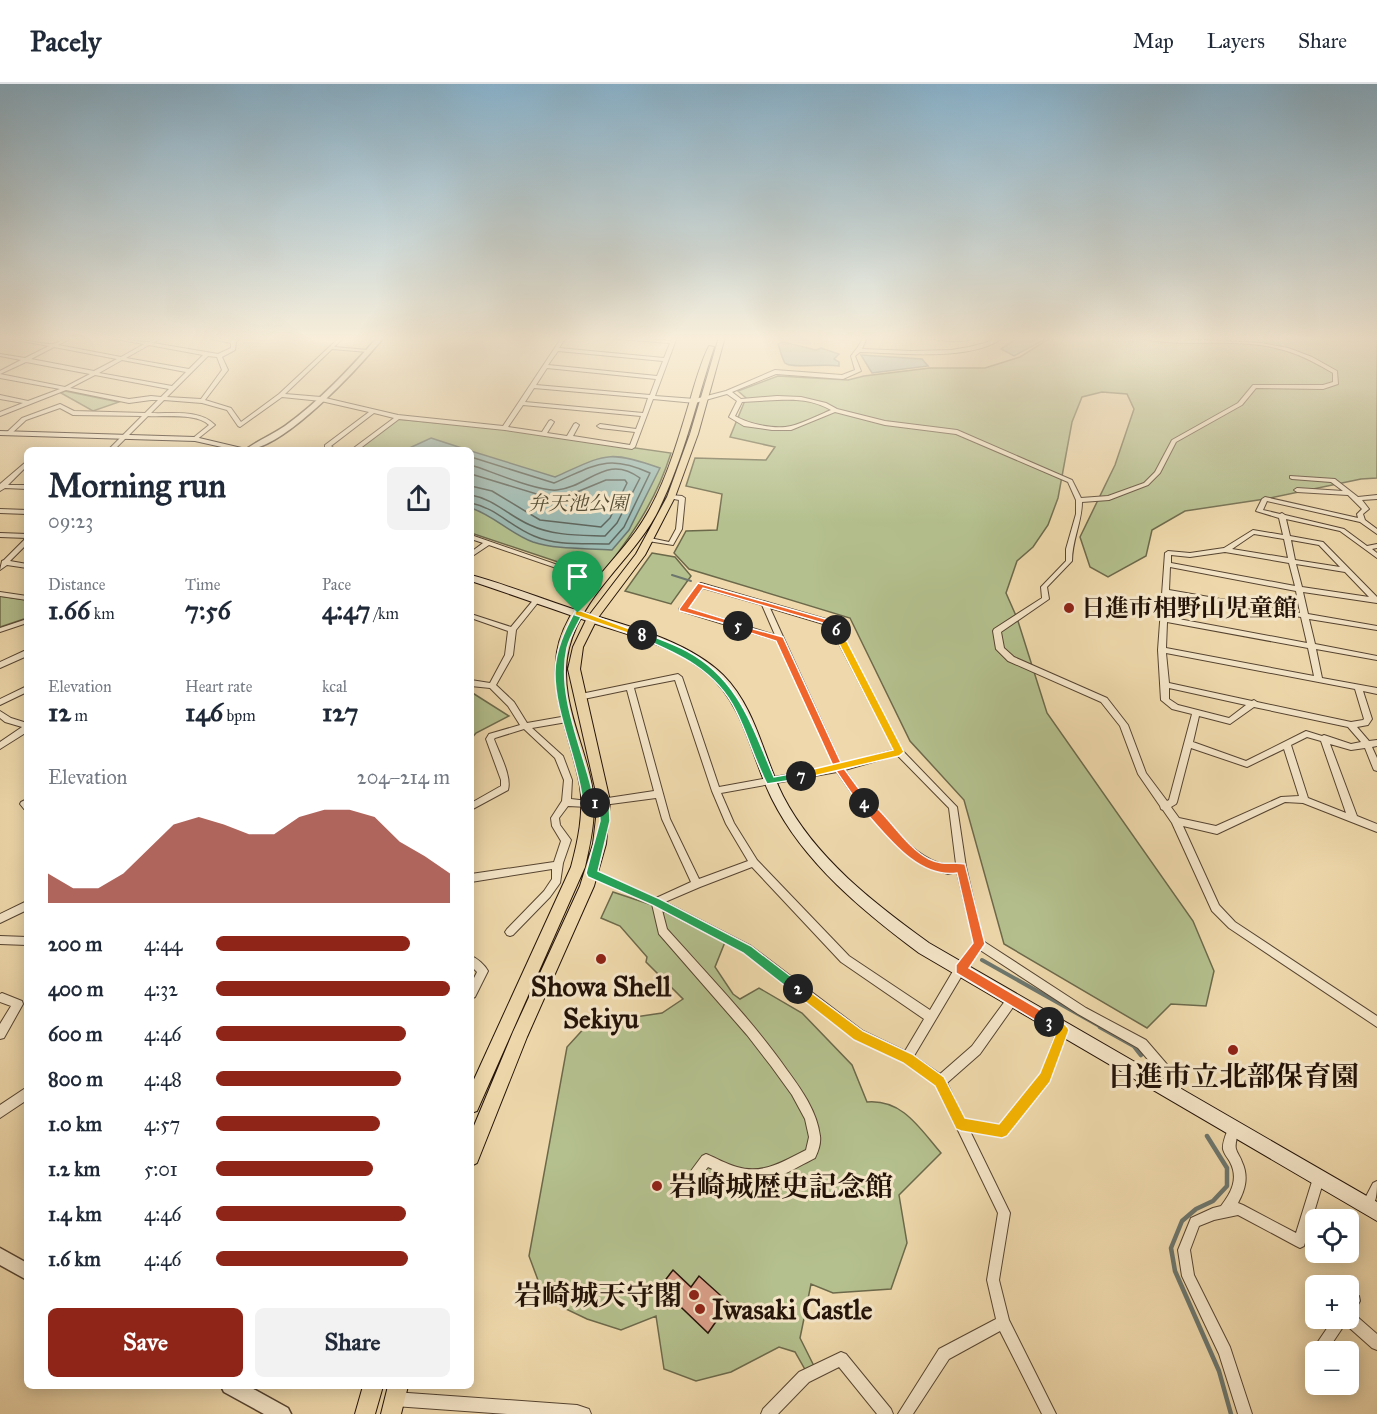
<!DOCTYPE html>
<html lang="en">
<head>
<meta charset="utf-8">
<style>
  :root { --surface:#fff; --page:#f2f2f3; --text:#1f2937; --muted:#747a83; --line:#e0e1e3; --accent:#8f2418 }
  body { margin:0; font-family:"IM FELL Great Primer","Noto Serif JP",serif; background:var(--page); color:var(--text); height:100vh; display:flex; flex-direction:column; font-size:22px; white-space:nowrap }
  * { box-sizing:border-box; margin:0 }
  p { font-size:20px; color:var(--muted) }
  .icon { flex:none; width:33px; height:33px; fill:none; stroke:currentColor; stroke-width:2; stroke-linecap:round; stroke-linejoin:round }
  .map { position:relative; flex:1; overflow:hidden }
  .panel { position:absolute; left:24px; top:363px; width:450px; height:942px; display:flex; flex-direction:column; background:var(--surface); border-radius:9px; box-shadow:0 3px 15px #0003 }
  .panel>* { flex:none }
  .controls { position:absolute; left:1305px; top:1125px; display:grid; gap:12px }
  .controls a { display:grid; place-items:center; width:54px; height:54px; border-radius:9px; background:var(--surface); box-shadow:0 3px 15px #0003; font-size:30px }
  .pin { position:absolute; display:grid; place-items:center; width:51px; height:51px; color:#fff; margin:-62px -26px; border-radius:50% 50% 50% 0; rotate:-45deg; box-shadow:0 0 6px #0007 }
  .pin .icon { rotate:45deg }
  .km { position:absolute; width:30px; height:30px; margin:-15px; border-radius:50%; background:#222; color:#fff; font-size:16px; line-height:30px; text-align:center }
  .round { display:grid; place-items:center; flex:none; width:63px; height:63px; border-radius:9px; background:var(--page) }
  .headline { display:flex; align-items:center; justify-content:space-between; height:102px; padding:0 24px }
  h1 { font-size:33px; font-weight:700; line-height:45px }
  .figures { display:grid; grid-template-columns:repeat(3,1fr); gap:9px; height:102px; padding:6px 24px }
  .figures div { display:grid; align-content:center }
  .figures b { font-size:26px; font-weight:700 }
  .figures small { font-size:16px; font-weight:400 }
  .figures p { font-size:16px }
  .chart { height:168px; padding:12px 24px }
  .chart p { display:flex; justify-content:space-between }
  .chart svg { width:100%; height:108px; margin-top:6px; fill:var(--accent); opacity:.7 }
  .primary-button { display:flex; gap:12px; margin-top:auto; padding:12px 24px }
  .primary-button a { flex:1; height:69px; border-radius:9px; background:var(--accent); color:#fff; font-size:24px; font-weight:700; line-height:69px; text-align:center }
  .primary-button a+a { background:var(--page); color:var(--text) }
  ul { padding:0 24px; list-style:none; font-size:20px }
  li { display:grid; grid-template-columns:96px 72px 1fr; align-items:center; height:45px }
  li i { height:15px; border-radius:8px; background:var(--accent) }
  header { display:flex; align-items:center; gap:36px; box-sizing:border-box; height:84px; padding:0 30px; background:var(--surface); border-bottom:2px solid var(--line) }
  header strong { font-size:28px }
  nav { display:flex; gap:33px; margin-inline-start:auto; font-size:21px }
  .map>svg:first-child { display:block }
</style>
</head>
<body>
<header>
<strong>Pacely</strong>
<nav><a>Map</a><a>Layers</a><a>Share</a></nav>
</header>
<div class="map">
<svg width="1377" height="1330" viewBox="0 0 1377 1330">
  <rect width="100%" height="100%" fill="#efd9ac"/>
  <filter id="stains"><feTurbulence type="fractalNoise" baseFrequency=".00333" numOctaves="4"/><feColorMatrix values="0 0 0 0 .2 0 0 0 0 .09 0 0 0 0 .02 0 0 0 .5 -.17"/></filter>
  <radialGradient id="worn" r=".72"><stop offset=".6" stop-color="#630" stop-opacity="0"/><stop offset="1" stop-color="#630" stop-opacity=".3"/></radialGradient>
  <path fill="#b4c08e" stroke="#6c694b" stroke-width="1.5" d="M1061 253H1377V394L1361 395 1265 415 1185 427 1152 446 1146 472 1108 493 1090 483 1080 453 1115 381 1134 325 1127 310 1102 308 1082 313 1072 338 1058 414 1048 441 1033 463 1017 477 1006 509 1017 534 1047 629 1193 837 1214 887 1206 922 1171 920 1147 944 1004 860 964 716 910 657 850 534 689 485 674 469 686 447 717 446 722 410 686 402 695 374 766 376 775 363 730 353 746 314 738 307 778 292 848 296 864 292 930 284H985L1020 273 1047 256Z
    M65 307 119 318 93 327 61 309Z
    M397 335 502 345 671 369C656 417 631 453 600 492L471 449V366H354Z
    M652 469 675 473 691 492 671 520 625 507Z
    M0 512 27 516V534L0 543Z
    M471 608 509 632 476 649 471 655Z
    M613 808 658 823 725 858 715 883 733 910 740 915 759 904 802 929 852 981 867 1018C903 1015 920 1045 941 1069L899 1111 907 1159 891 1205 833 1209 811 1200 800 1254 815 1284 811 1296 795 1268 779 1263 731 1288 696 1297 664 1285 656 1232 621 1246 587 1235 545 1215 529 1172 567 963 588 940 662 929 683 915 646 878 647 873 620 842 601 834Z"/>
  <path fill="#9cb9b2" stroke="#6c766e" stroke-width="1.5" d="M1019 253H1049L1014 272 1001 265Z
    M783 258 816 266 821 264 839 270 834 275 839 278V282C824 279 791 285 785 279 782 275 780 265 778 260Z
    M861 271 922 275 928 282 872 289Z
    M431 354 468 366H405Z
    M471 367 555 393C605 371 606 365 660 384L629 446 612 466C587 464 557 466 533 458 511 450 493 431 471 424Z"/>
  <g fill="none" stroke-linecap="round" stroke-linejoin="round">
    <path stroke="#60665d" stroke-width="1.5" d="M471 373 554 399C594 382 607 369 650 389L624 443 609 460C584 459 557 462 534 452 511 443 496 424 471 419
      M471 381C491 387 538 408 557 406 589 403 606 369 640 394L617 439 605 452C580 451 553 452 530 441 509 432 494 415 471 411
      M471 390 553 415 572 410 606 396H625L627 399 610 434 601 443 540 436 492 407 471 402"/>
    <path stroke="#6c766e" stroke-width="2" d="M672 491 691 497"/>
    <path stroke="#6c766e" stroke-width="4" d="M982 876 1103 944"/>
    <path stroke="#6c766e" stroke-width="4.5" d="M1100 943 1134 962 1141 971
      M1207 1052 1227 1084V1102L1213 1117 1196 1125 1182 1137 1171 1164 1175 1187 1219 1287 1231 1330"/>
  </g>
  <path fill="#dba08a" stroke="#231208" stroke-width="1.5" d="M673 1186 691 1203 699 1192 729 1219 708 1249 660 1203Z"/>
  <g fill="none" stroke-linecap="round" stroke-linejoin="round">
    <g stroke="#564431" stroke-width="2">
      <path id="minor" d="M3 253C19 253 35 260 51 260 59 260 65 253 73 253L58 261 121 273 144 260 109 254 107 253C117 253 142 259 149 258 155 256 156 253 163 253L153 259 218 270 231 264V259L206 254 204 253H212L233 256 237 253H241L236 258 235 266 222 273 228 286 205 316 231 324 241 338 279 310 340 253H344L334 263 368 266 370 267 368 268 332 265 285 310 321 313 398 331 503 342 562 253H566L559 264 664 274 670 259 606 254 604 253H621L671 257 673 253H677L655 312 695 315 726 307 775 286 842 291 855 286 851 272C856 265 860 262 863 253H867L862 265 912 267 951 266 969 263 985 259 999 253H1004C973 278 899 269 860 268L855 272 861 287 843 295 776 290 732 308 741 315 777 312 801 313 826 319 837 325 885 337 957 346 1072 396 1081 414 1108 412 1144 399 1155 388 1172 356 1238 319 1253 301H1323L1333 298V289C1318 280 1303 272 1287 267 1256 257 1222 259 1190 259 1172 259 1153 257 1135 254L1133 253 1261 259 1288 264 1312 273 1337 287 1338 300 1323 305 1256 304 1242 321 1176 358 1160 389 1148 401 1109 416 1082 418C1082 438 1072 456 1072 477L1047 503 1049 515 1001 548 1004 564 1014 573 1107 614 1128 641 1146 689 1167 717 1169 716 1192 630 1172 625 1161 616 1158 566 1165 469 1168 467 1190 469 1224 464 1253 446 1283 451 1279 434 1256 427 1262 415 1265 413 1358 434 1357 430 1362 425 1348 411 1297 408 1294 406 1297 404 1343 407 1331 398 1292 395 1290 394V392L1335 395 1358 413 1377 411V415L1362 416 1369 425 1363 430 1365 436 1377 445V450L1360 438 1267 417 1263 426 1280 430 1282 429 1285 431 1344 445 1367 462 1377 460V464L1372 465 1377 469V474L1340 447 1286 435 1290 452 1323 458 1377 513V519L1303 508 1308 530 1377 542V546L1309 535 1315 560 1377 572V576L1316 565 1322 594 1377 604V610L1363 607 1372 635 1368 641 1357 643 1369 657 1377 656V662L1372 663 1377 674V687L1374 686 1373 684 1365 664 1351 666 1330 660 1357 732 1377 740V748L1303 719 1285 718 1217 750 1183 742 1219 821 1235 838 1377 932V943L1229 844 1212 827 1172 739 1163 726 1161 725 1160 722 1138 690 1120 642 1101 618 1008 577 996 565 993 547 994 545 1042 514 1041 503 1066 477V465L1076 430V416L1068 398 956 350 885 341 835 328 791 346H772L744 342 729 333 737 317 727 310 695 319 653 315 635 363 632 365 505 346 399 335 358 366H351L394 334 374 329 331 362 336 366H329L325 363V361L369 328 321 317 282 313 240 343 238 342 227 326 202 319 164 316 151 329C171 330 200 325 215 341L195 357 192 355 193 354 209 341C197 329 164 333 148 332L114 366H108L142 332 73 331 60 324 26 336 11 350 6 349 22 334 60 320 74 327 145 329 158 316H151L129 319 66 306 0 332V328L23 319 0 315V311L28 317 60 305 0 294V287L21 276 0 272V270L25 274 49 262 5 254ZM149 261 203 271 189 285 126 274ZM54 263 117 275 94 287 31 275ZM558 267 663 277 657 292 548 281ZM208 272 217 273 222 286 201 315 167 313ZM122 276 186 288 172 302 99 289ZM26 278 90 290 65 303 0 290ZM547 284 656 295 650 311 536 301ZM95 291 169 305 161 313 151 312 129 315 70 304ZM534 304 648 314 643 329 525 318ZM777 316C796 315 813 316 831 326 819 331 803 339 791 342 775 346 749 340 735 332L742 318ZM523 321 641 332 636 345 600 340 597 342 600 344 635 348 630 361 573 352 579 341 576 339 574 340 567 352 547 349 554 338 551 336 549 337 542 348 508 343ZM1254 450 1284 455 1288 474 1232 465ZM1291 456 1319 461 1340 483 1295 476ZM1225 468 1289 479 1295 502 1171 479V471L1190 473ZM1296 480 1345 488 1369 513 1302 503ZM1170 483 1296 507 1300 529 1169 506ZM1169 511 1301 533 1307 559 1168 533ZM1167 538 1308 564 1314 592 1166 564ZM1166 569 1355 605 1364 635 1363 636 1351 638 1257 618 1254 616 1252 617 1169 599ZM1169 604 1246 621 1229 634 1178 621 1169 615ZM1254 623 1348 643 1361 658 1351 660 1324 651 1322 652 1306 647 1246 677 1193 658 1199 632 1230 640ZM1307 653 1321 657 1346 729 1308 714 1291 661ZM1191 664 1247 683 1284 665 1299 712 1281 713 1216 742 1179 734 1171 723 1176 720 1177 718Z
        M929 253 958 255 976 253C962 260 945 257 929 254Z
        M27 377V382L8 401H27V405L5 404 0 407V400Z
        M671 411 682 412 685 414 682 445 673 461 648 457 647 456 650 454 669 458 676 445 679 416 669 414V412Z
        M0 425 27 426V430L0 429Z
        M0 449 27 450V454L0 453Z
        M471 451 604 497 605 498 602 500 600 499 489 461 471 473V468L483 459 471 455Z
        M27 454V460L10 477 27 480V484L7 481 0 486 2 477 4 476 25 455Z
        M701 499 836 538 902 666 957 723 966 783 983 857 1086 924 1146 956 1171 985 1183 1009 1181 1013 1177 1015 1173 1013 1163 993 1138 964 1078 930 980 866 964 888 914 972 940 990 972 962 1008 913 1012 911 1016 913 1017 916 1016 919 980 970 947 999 964 1035 1000 1041 1041 989 1059 942 1063 941 1067 942 1068 946 1049 997 1006 1051 1002 1053 970 1047 1010 1129 999 1196 1009 1236 1056 1330H1042L1000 1247 949 1275 913 1330H898L939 1265 996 1235 987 1196 998 1129 936 1001 903 978 855 955 743 868 662 826 667 845C708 891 752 936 787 986 801 1005 817 1027 820 1052 821 1059 818 1068 815 1074 795 1084 772 1100 748 1098 734 1096 721 1089 708 1083L693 1103 689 1105 685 1103 683 1099 685 1095 702 1072 706 1070C716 1074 726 1080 737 1083 763 1091 784 1077 806 1066L809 1053 805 1035 792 1011 771 982 747 951 659 850 652 820 588 792 586 789 588 786 591 785 594 786 656 814 691 798 662 735 656 714 588 723 568 722 559 734 560 741 571 756 563 779 560 799 550 813 513 851 510 852 507 851 505 848 507 845 544 807 552 795V785L471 798V790L554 778 561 757 552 742 551 734 562 717 564 696 555 674 524 645 495 654 494 655C499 669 512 692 508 706L471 726V719L501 702V696L486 655 489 650 520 641 508 622 490 604 471 602V596L490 599 505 571 508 547 471 534V530L511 543 535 514H537L540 516 516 546 513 571 496 601 514 618 527 639 567 632 570 633 571 635 567 638 532 644 563 672 572 696 571 715 588 717 654 707 627 606 579 616 576 615 575 613 576 611 678 590 682 593 719 703 834 682 778 557 681 527 679 525 681 523 699 500ZM703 504 762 521 775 551 687 524ZM770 524 830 542 894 666 841 680ZM675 596 712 707 726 740 748 777 699 795 670 735 634 604ZM897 671 949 724 956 780C920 789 863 713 845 686ZM837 688 857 717 903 767 922 781 948 790 957 788 974 859 956 882 930 926 849 872 757 776 734 739 721 709ZM752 783 841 878 924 935 905 967 863 947 751 862 665 818 700 803Z
        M0 508 27 512V516L0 512Z
        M27 535V539L0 548V544Z
        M24 567H27V572L0 584V578Z
        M27 602V608L0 621V615Z
        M0 627 11 634 27 639V648L0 665V658L22 643 5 638 0 634Z
        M27 715V726L24 725 20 720 21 718Z
        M27 817V826L0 839V830Z
        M0 852 27 853V861L0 860Z
        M471 872C477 874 485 881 488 887L475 913 471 915V900L477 888 471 882Z
        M2 909 22 917 23 920 4 954 0 955V940L11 922 0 918V910Z
        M27 1003V1016L0 1034V1021Z
        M1233 1040 1237 1042C1240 1050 1234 1058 1236 1065 1237 1069 1241 1074 1242 1078 1249 1093 1245 1106 1238 1119L1243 1121 1296 1149 1314 1091 1318 1089 1322 1091 1324 1095 1304 1162 1300 1164 1296 1162 1238 1131 1214 1136 1199 1142 1190 1166 1194 1191 1230 1263 1252 1330H1238L1219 1270 1182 1192 1178 1166 1191 1134 1213 1124 1221 1122C1231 1109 1239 1095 1230 1078 1228 1074 1224 1070 1223 1065 1222 1059 1227 1048 1229 1042Z
        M1377 1097C1377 1108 1377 1122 1367 1128L1363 1126 1361 1122 1373 1099Z
        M1354 1211 1359 1212 1360 1217 1353 1229 1377 1250V1266L1372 1264 1345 1240 1327 1267H1317L1315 1262 1334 1234H1348V1214Z
        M841 1268 846 1270 891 1325 893 1330H877L839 1283 809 1298 778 1330H761L763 1325 799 1288Z
        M394 1308 577 1321 589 1325 591 1330H507L394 1322 389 1320 387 1315 389 1310Z"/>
    </g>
    <g stroke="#564431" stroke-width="3">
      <path id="tertiary" d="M378 253H384C359 283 284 366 245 366 257 357 272 351 285 342 320 317 349 285 378 253Z
        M0 1164 27 1179V1196L0 1181Z
        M221 1302H248L288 1324 291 1330H264L224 1308Z"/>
    </g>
    <g stroke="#231208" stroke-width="2">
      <path id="secondary" d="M0 347 195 353 250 366H235L195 357 0 351Z
        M471 491C504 500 537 513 570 524 619 540 685 554 723 591 756 624 763 672 783 712 815 774 875 820 929 859L1377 1118V1137L919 869C863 827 804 779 772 715 751 673 745 622 708 590 676 563 635 553 596 540 555 526 513 511 471 497Z"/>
    </g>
    <g stroke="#231208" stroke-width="2">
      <path id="primary" d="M719 253H725L698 350 675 413 645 471 597 535 583 563 580 585 610 717 606 760 594 802 527 953 477 1079 471 1082V1049L513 948 580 802 593 760 598 717 568 585 573 563 587 534 636 470 667 413 690 350Z
        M709 262 714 263C696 319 683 378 656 431 631 477 582 511 569 564 557 611 584 657 592 702 597 729 591 756 585 783L477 1027 471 1029V1002L571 783C578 757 584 729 580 702 572 657 550 615 557 568 564 523 610 483 636 447 664 408 677 359 691 313 696 296 701 278 709 262Z
        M363 1302H383L375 1330H355Z
        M388 1302H408L401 1330H381Z"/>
    </g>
    <use href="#minor" fill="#f5e6c9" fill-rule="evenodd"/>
    <use href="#tertiary" fill="#f5e6c9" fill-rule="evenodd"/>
    <use href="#secondary" fill="#f5e6c9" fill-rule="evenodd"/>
    <use href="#primary" fill="#efd9ac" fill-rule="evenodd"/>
  </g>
  <linearGradient id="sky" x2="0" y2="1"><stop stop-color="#89b6d2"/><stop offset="0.58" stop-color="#f8eeda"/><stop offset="1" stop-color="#f8eeda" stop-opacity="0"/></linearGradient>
  <rect width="1377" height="439" fill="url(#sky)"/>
  <path fill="#22a559" stroke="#fff" stroke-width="1.5" d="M575 527 583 529C578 540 570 552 567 564 557 609 580 659 591 702L593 715 598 716 600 719 598 721 588 724 583 720C579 677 554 628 555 588 555 567 565 546 575 527Z"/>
  <path fill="#22a559" stroke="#fff" stroke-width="1.5" d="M604 713 609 717 610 737 598 787 660 815 751 862 802 901V909H794L743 869 652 821 588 793 586 789 600 737 599 722 591 721 590 719 591 716Z"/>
  <path fill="#f5b400" stroke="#fff" stroke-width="1.5" d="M798 899 863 947 912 970 944 993 965 1034 999 1040 1040 989 1056 949 1045 942 1043 938 1045 934C1053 931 1066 939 1069 946L1050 998 1007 1052 1002 1054 961 1047 956 1045 935 1002 903 979 854 956 794 909V901Z"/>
  <path fill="#f0652b" stroke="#fff" stroke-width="1.5" d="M864 715C884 723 903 762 929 775 945 783 953 777 965 780L985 860 969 884 1054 934 1056 938 1054 942H1045L956 889V881L973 859 957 789C916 795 884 748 860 722V716Z"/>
  <path fill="#f0652b" stroke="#fff" stroke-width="1.5" d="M735 540 783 553 843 683 867 716V722H860L834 684 776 557 735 544Z"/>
  <path fill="#f0652b" stroke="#fff" stroke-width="1.5" d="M698 499 836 538 841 546 833 548 830 541 703 504 689 524 741 540V544L680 527 679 525Z"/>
  <path fill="#f5b400" stroke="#fff" stroke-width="1.5" d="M836 543 841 546 904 668 899 672 801 695 796 692 797 689 893 666 832 546Z"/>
  <path fill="#22a559" stroke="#fff" stroke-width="1.5" d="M639 549H645C659 555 674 560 687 567 739 595 752 642 774 693L801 688 806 692 805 694 767 700C755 677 748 651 736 627 716 586 679 570 639 553Z"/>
  <path fill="#f5b400" stroke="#fff" stroke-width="1.5" d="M575 527H581L646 551 639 553 575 531Z"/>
  <g fill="#8f2418" stroke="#f5e6c9" stroke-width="2">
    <circle cx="1069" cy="524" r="6"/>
    <circle cx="601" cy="875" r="6"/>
    <circle cx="1233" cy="966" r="6"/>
    <circle cx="657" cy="1102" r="6"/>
    <circle cx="694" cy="1211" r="6"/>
    <circle cx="700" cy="1225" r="6"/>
  </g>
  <g text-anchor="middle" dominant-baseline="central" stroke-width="6" stroke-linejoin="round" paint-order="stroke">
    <g font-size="20" font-style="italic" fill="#564f37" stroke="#f5e6c9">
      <text x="578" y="419">弁天池公園</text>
    </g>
    <g font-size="24" font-weight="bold" fill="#231208" stroke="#f5e6c9" text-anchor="start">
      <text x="1081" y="524">日進市相野山児童館</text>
    </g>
    <g font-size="28" font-weight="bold" fill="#231208" stroke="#f5e6c9">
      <text x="601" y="902">Showa Shell<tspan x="601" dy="32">Sekiyu</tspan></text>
      <text x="1233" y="992">日進市立北部保育園</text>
      <text x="669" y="1102" text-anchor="start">岩崎城歴史記念館</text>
      <text x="682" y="1211" text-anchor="end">岩崎城天守閣</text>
      <text x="712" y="1225" text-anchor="start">Iwasaki Castle</text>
    </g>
  </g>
  <rect width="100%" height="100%" filter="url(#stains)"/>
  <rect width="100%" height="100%" fill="url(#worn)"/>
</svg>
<div class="controls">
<a><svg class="icon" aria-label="locate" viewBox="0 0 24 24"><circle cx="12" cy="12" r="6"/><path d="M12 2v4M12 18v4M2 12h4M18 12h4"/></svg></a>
<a>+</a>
<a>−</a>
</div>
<div class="pin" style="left:578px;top:529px;background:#1e9e55"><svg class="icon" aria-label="arrive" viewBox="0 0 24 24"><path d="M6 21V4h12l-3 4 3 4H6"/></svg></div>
<b class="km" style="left:595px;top:719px">1</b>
<b class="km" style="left:798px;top:905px">2</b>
<b class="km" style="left:1049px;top:938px">3</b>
<b class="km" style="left:864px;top:719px">4</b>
<b class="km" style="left:738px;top:542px">5</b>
<b class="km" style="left:836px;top:546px">6</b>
<b class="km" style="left:801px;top:692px">7</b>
<b class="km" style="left:642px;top:551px">8</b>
<section class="panel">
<div class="headline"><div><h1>Morning run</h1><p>09:23</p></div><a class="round"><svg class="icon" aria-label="share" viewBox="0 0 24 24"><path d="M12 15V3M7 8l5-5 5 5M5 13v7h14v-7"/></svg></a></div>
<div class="figures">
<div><p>Distance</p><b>1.66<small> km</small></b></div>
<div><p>Time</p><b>7:56</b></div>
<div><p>Pace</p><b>4:47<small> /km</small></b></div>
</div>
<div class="figures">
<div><p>Elevation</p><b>12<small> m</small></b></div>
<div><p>Heart rate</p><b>146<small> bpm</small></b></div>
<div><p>kcal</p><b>127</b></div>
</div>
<div class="chart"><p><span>Elevation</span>204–214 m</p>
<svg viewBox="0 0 160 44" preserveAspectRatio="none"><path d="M0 44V32L10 38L20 38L30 32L40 22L50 12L60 9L70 12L80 16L90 16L100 9L110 6L120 6L130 9L140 19L150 25L160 32V44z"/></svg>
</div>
<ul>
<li><b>200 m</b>4:44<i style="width:83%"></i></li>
<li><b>400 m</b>4:32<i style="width:100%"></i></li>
<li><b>600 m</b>4:46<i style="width:81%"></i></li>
<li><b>800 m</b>4:48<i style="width:79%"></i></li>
<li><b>1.0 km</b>4:57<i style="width:70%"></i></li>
<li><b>1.2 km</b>5:01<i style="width:67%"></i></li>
<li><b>1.4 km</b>4:46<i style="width:81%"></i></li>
<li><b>1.6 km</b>4:46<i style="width:82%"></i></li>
</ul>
<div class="primary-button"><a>Save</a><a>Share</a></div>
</section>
</div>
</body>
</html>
